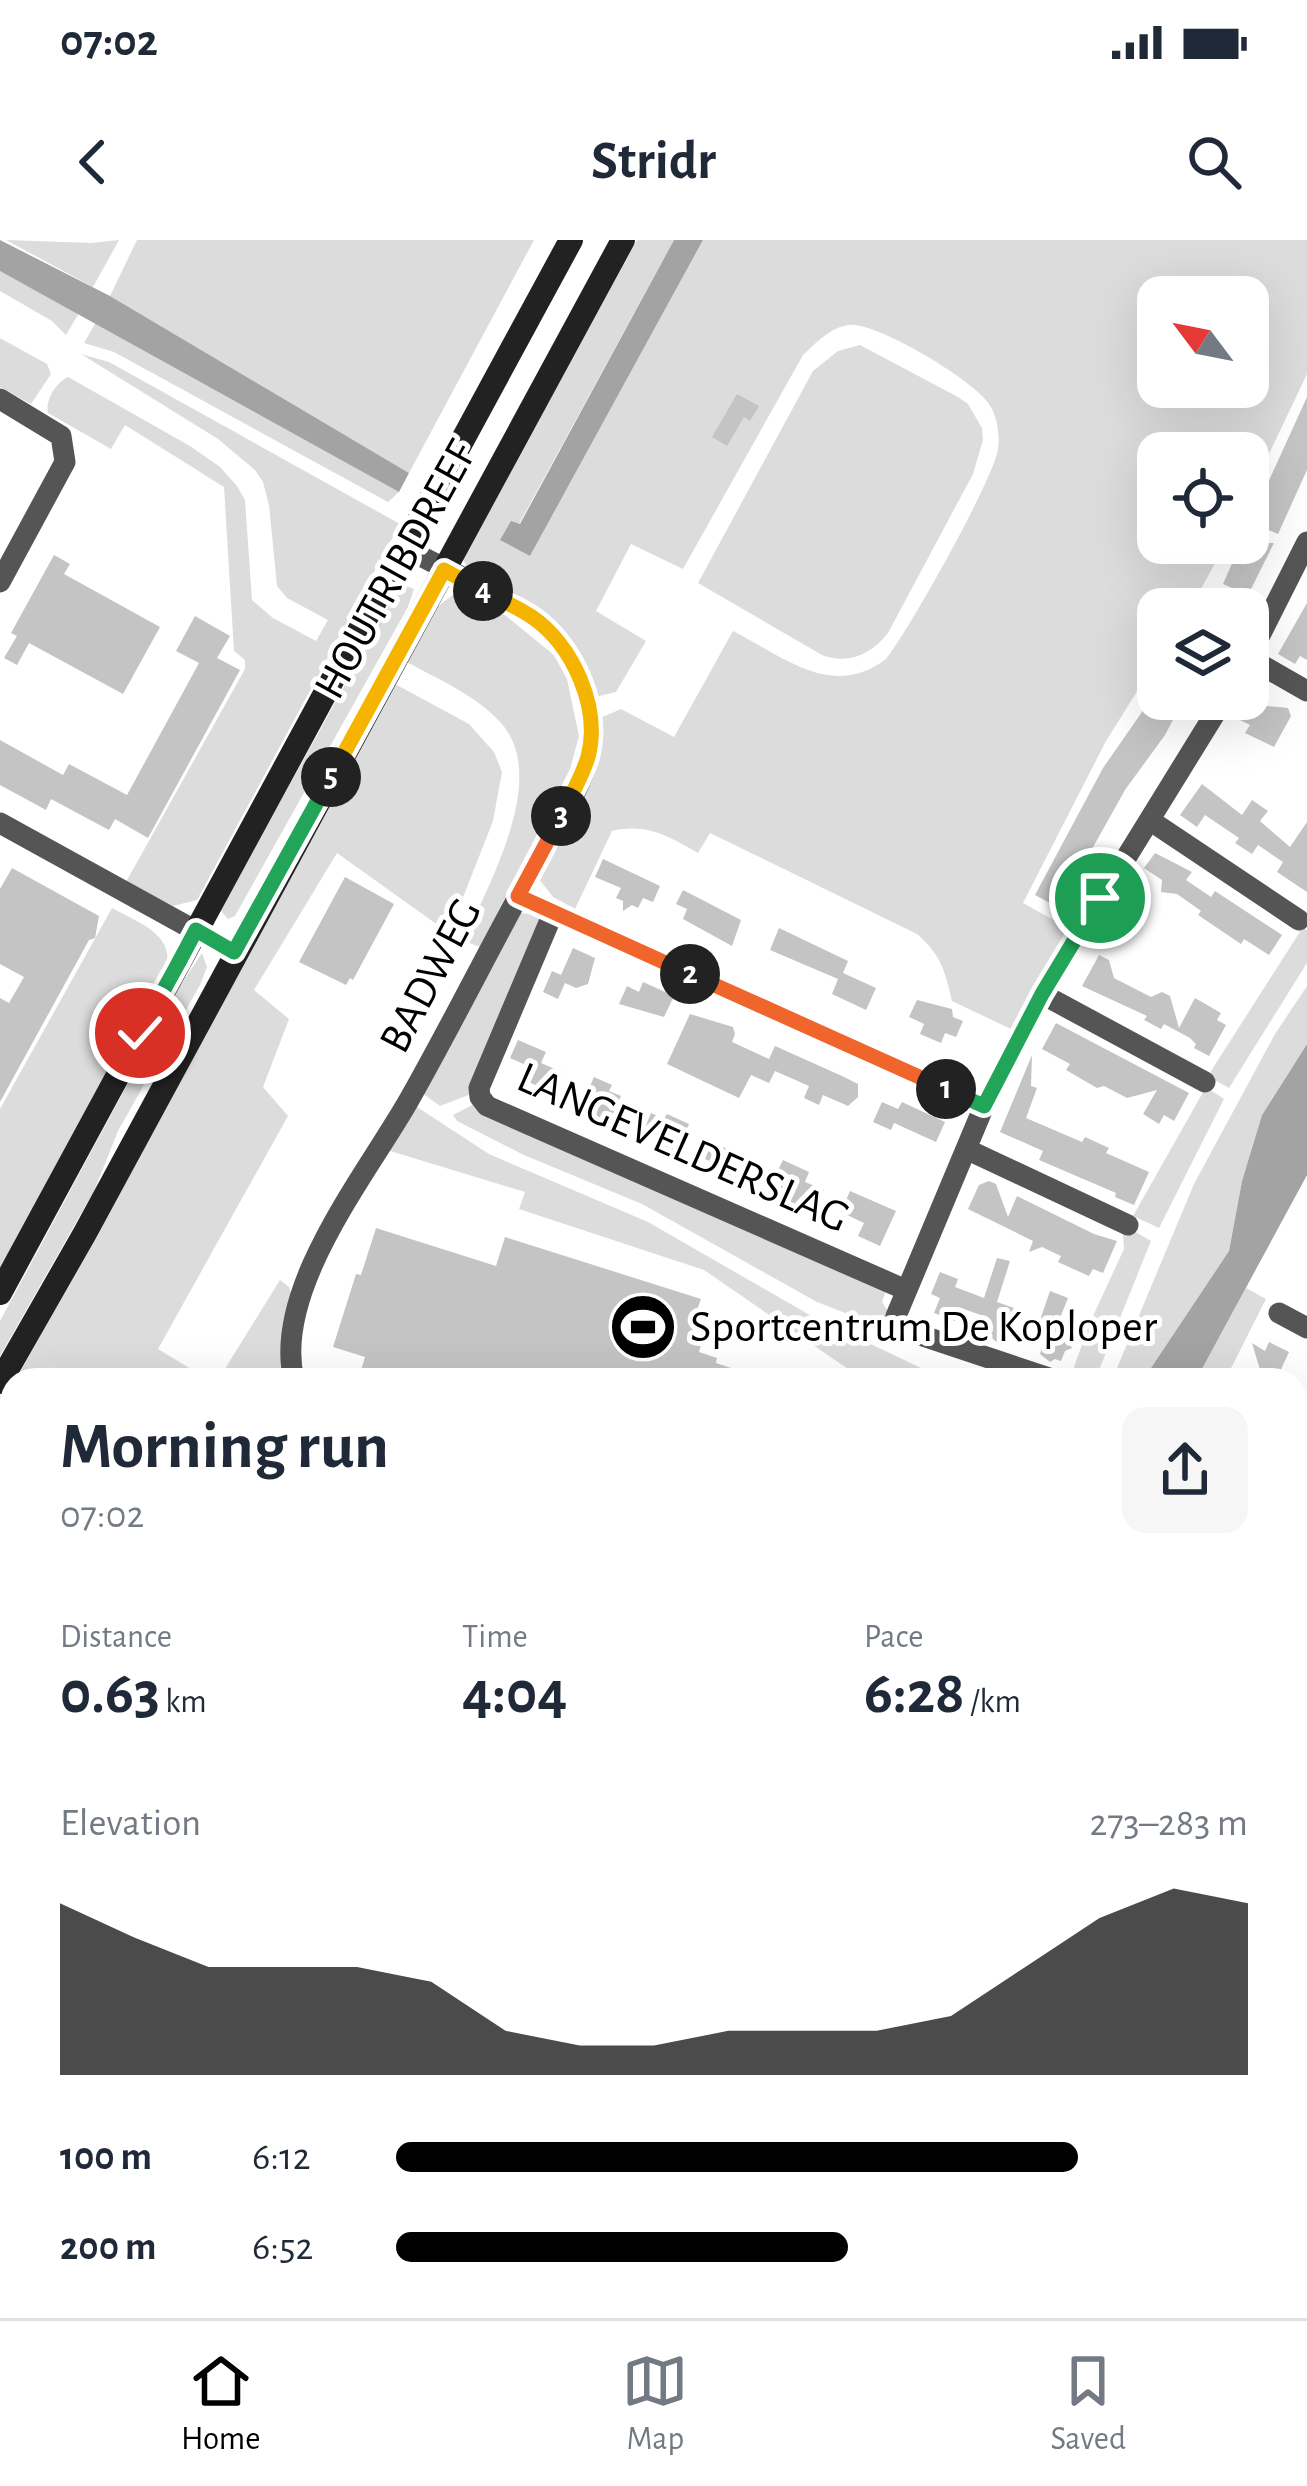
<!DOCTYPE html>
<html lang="en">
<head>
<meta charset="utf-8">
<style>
  :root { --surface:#fff; --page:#f6f6f7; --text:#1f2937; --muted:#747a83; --line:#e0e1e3; --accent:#000 }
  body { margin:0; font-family:"Alegreya Sans",sans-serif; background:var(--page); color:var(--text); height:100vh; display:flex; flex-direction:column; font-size:45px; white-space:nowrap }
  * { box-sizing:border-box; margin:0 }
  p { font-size:39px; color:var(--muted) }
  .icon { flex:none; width:66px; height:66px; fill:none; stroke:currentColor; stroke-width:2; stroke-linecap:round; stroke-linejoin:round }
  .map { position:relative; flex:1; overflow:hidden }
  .details { position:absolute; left:0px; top:1128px; width:1308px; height:951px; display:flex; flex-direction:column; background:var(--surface); border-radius:36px 36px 0 0; box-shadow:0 12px 48px #0002 }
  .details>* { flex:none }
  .needle { width:78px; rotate:302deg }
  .fabs { position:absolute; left:1137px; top:36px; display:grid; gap:24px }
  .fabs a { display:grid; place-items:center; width:132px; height:132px; border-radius:24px; background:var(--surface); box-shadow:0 12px 48px #0002; font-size:60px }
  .pin { position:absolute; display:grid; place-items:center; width:102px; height:102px; color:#fff; margin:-51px; border:6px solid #fff; border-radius:50%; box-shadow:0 3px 12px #0007 }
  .km { position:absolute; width:60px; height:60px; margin:-30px; border-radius:50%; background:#222; color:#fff; font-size:33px; line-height:60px; text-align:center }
  .round { display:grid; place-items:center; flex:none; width:126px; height:126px; border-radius:24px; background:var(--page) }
  .headline { display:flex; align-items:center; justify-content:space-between; height:204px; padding:0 60px }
  h1 { font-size:66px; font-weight:700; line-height:90px }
  .figures { display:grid; grid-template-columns:repeat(3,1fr); gap:18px; height:204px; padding:12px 60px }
  .figures div { display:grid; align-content:center }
  .figures b { font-size:60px; font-weight:700 }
  .figures small { font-size:33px; font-weight:400 }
  .figures p { font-size:33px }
  .chart { height:336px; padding:24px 60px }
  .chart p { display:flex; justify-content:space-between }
  .chart svg { width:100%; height:216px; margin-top:12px; fill:var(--accent); opacity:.7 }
  ul { padding:0 60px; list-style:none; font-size:39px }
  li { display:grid; grid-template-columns:192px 144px 1fr; align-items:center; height:90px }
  li i { height:30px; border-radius:15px; background:var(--accent) }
  .status { display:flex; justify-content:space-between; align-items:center; height:84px; padding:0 60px; background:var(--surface); direction:ltr }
  .status svg { height:33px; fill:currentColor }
  header { display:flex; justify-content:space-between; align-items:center; height:156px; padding:0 60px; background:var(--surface); font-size:54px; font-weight:700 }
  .tabs { display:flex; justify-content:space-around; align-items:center; height:168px; border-top:3px solid var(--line); background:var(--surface); font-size:33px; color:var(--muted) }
  .tabs a { display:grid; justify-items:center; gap:6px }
  .tabs .current { color:var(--accent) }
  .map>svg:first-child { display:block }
</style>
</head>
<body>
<div class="status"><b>07:02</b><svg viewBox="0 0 49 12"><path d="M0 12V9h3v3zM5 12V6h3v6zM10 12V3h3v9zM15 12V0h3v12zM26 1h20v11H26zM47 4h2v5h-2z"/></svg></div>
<header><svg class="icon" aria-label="back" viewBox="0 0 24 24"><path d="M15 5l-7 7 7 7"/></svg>Stridr<svg class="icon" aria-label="search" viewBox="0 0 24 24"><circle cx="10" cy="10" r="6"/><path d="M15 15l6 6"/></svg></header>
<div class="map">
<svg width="1307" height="2078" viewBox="0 0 1307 2078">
  <rect width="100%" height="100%" fill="#fff"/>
  <path fill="#dcdcdc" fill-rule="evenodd" d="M6 0 91 3 119 0 93 47Z
    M137 0H534L409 233 110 56Z
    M637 0H674L519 284 501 299 530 316 703 0H1307V134L1248 258V213H1158V303H1226L1190 369H1158V418L1106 501 1023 663 1070 689 1013 790 952 761C945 730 941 715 917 694L710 593 698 613C668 596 647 583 612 591L575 669 553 657 539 639 598 479 621 469 674 497 733 391C784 417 832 460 886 419 908 392 994 239 998 209 1000 195 997 175 989 164 975 141 874 80 848 85 830 88 816 103 803 115L683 329 631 304 596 371 646 401 616 452 595 457 578 418 470 333 463 319ZM1158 57H1248V147H1158Z
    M0 31 79 73 66 95 52 81 0 51Z
    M96 82 399 252 388 262 114 112 84 103Z
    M0 98 47 124 51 134 31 164 0 147Z
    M860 105 958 157 968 164 982 188 983 200 973 234 888 393C872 414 848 425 822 415L698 343 813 131 838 111Z
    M81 114 109 122 400 284 197 660 173 666 126 642 245 429V420L234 411 224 247 125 185 111 209 48 173C45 159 57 142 68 137L190 206 220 227 237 246 245 260 252 360 273 378 316 401 328 380 287 358 277 346 269 265 263 242 255 230 218 199Z
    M401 344 414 349 408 367 235 676 228 679 220 670Z
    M454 354H464L505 375 554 415 567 439 579 496 570 529 480 707 464 701C488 644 550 538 501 483 476 455 439 440 407 422L437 367Z
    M395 444 469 484 494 512 502 532 493 581 449 693 337 613 254 750 289 779 263 847 288 876 158 1109 204 1137 202 1140H16Z
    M112 668C135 681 172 693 167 723L0 1031V869Z
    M519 673 536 674 542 680 474 853 440 866 421 852Z
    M1303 687 1307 690V723L1229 848 1211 838V831Z
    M202 713 207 727 200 745 118 891 94 951 0 1116V1081L182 743Z
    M1307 746V804L1262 875 1242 941 1229 1011 1143 1140H1112L1194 944 1275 794Z
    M1206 847 1224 859 1159 988 1133 976Z
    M476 863 886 1050 882 1062 888 1071 881 1087 817 1062 642 964 524 915 457 881 453 875Z
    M414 865 489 914 648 982 808 1074 946 1140H864L704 1030 519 969 525 952 387 910Z
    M1127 987 1151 1001 1095 1140H1073L1070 1139 1088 1087 1124 1009 1123 995Z
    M280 1040 289 1047 292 1056 285 1140H218Z
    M1246 1048 1266 1059 1225 1140H1196Z
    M0 1298 12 1304V2067H574L568 2078H0Z"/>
  <path fill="#a3a3a3" d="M0 0 110 56 409 233 399 252 0 31Z
    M674 0H703L530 316 500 300 511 281 520 284Z
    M1307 804V935L1196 1140H1143L1229 1011 1242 941 1262 875Z"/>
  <path fill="#c4c4c4" d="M737 154 759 166 750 181 744 177 727 206 712 197Z
    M1307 157V230L1278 294 1250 282Z
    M1241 303H1274L1248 355 1223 344Z
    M54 315 70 324 64 334 160 387 123 454 29 403 17 425 4 418 17 396 11 393Z
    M1307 363V420L1300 416 1295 424 1278 414Z
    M195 376 230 396 217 418 240 430 148 598 115 579 109 590 51 559 46 570 0 545V500L63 535 69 524 127 555 199 423 176 411Z
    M1250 457 1266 466 1288 468 1291 476 1274 507 1245 493 1250 485 1238 479Z
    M1151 459H1184L1165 495 1125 550 1059 668 1035 655 1103 528Z
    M1202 544 1242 575 1252 560 1268 571 1260 581 1290 607 1307 582V652L1277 632 1283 622 1258 605 1252 614 1235 603 1239 598 1205 575 1197 587 1180 575Z
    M1155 613 1192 632 1186 640 1211 657 1215 651 1282 695 1269 715 1244 699 1241 704 1198 675 1201 671 1177 654 1161 652 1162 640 1144 628Z
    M603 619 660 646 653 662 643 658 638 668 632 665 623 671V661L616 658 621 648 595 637Z
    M12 628 99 676 95 698 89 700 0 862V758L9 763 24 737 0 724V649Z
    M345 637 394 664 353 740 350 738 346 745 299 722Z
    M683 650 741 680 732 706 683 679 687 669 676 664Z
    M779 688 848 721 843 733 876 748 866 770 832 754 838 739 770 710Z
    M573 708 595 718 588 744 576 748 565 743 558 759 543 752 552 731 561 735Z
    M1099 715 1109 720 1114 738 1151 757 1162 752 1170 756 1179 788 1195 758 1221 773 1217 780 1226 785 1209 816 1194 808 1196 804 1190 798 1164 784 1161 789 1144 780 1147 776 1082 746Z
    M643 742 674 756 664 777 619 764 627 746 639 752Z
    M917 760 952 769 953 777 963 781 956 797 945 793 941 803 920 794 924 784 909 777Z
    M690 774 733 787 735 794 732 802 769 819 775 806 842 836 858 844V857L848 866 823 855 819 865 804 858 809 846 775 831 769 843 751 835 739 858 667 824Z
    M1056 783 1189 853 1174 881 1164 875 1159 884 1143 874 1157 850 1127 858 1104 846 1097 848 1066 830 1070 824 1042 809Z
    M518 800 546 812 541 823 562 832 553 853 522 839 528 826 510 818Z
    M1032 815 1031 846 1037 848 1026 878 1082 902 1085 897 1109 908 1106 913 1149 932 1134 965 1115 957 1116 953 1039 920 1043 911 1000 892Z
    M594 837 612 845 609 851 621 856 608 885 587 876 594 861 585 857Z
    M882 862 898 869 902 862 945 882 936 902 894 883 891 890 873 882Z
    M651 873 664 879 667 874 689 884 676 915 653 905 657 896 644 890Z
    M712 902 750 919 741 944 710 930 714 923 705 919Z
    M783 920 809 932 805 942 824 950 810 975 775 959 785 938 776 934Z
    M989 941 996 944 1008 977 1017 956 1094 994 1117 1001 1103 1033 1093 1029 1089 1036 1058 1022 1061 1016 1042 1007 1029 1012 1033 1001 968 969 979 945Z
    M850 951 896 971 880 1006 858 996 864 983 841 972Z
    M376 988 496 1026 505 997 701 1059 696 1073 705 1076 697 1099 702 1101 699 1112 717 1118 716 1123 758 1137 757 1140H358L365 1117 333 1107 356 1034 361 1035Z
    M997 1018 1010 1021 997 1062 1014 1068 1001 1106 985 1092 989 1078 961 1068 955 1081 934 1073 940 1058 931 1054 940 1032 958 1039 955 1047 984 1058Z
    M1050 1051 1068 1058 1056 1088 1071 1093 1068 1101 1072 1108 1065 1111 1061 1121 1055 1119 1050 1122 1040 1114 1048 1089 1038 1086Z
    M1269 1102 1289 1112 1276 1140H1263L1252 1103 1265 1111Z"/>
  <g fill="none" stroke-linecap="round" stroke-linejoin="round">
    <path stroke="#555" stroke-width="21" d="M0 159 61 196 65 222 0 342
      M1249 418 1307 451
      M1248 419 1307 302
      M1151 581 1299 680
      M0 583 234 712
      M518 656 984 866
      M553 673 479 848 480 857 487 866 906 1050
      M1042 754 1205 842
      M966 909 1128 985
      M1279 1073 1307 1088
      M294 1140C272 1050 367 934 409 860 451 786 489 709 530 635 549 599 587 543 591 503 594 467 580 430 558 401 531 365 445 331 404 307
      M1055 1140 902 1089 896 1076 984 866 1042 754 1224 459
      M1296 1561 1307 1541
      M1296 1660 1307 1639
      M1301 1845 1307 1849
      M841 2078 847 2067
      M1012 2078 1017 2067
      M1061 2078 1067 2067"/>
    <path stroke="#222" stroke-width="24" d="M0 1053 571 0
      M0 1142 85 993 623 0
      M0 1260 12 1266
      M0 1291 12 1297
      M1296 2006 1307 2012
      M609 2078 615 2067"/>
  </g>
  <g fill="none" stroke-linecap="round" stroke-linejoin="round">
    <g stroke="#fff" stroke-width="24">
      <path id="split-1" d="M946 849 984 866 1042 754 1100 658"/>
    </g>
    <g stroke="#fff" stroke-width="24">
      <path id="split-2" d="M690 734 946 849"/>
    </g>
    <g stroke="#fff" stroke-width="24">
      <path id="split-3" d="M561 576 518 656 690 734"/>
    </g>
    <g stroke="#fff" stroke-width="24">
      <path id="split-4" d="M483 351C499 359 517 367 532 377 573 405 601 468 588 517 582 537 570 557 561 576"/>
    </g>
    <g stroke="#fff" stroke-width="24">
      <path id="split-5" d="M331 537 444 330 483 351"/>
    </g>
    <g stroke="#fff" stroke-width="24">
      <path id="split-6" d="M179 722 196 690 234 712 331 537"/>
    </g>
    <g stroke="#fff" stroke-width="24">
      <path id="split-7" d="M140 793 179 722"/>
    </g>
    <use href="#split-1" stroke="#22a559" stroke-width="15"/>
    <use href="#split-2" stroke="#f0652b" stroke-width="15"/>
    <use href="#split-3" stroke="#f0652b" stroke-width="15"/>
    <use href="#split-4" stroke="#f5b400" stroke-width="15"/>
    <use href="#split-5" stroke="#f5b400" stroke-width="15"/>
    <use href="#split-6" stroke="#22a559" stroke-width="15"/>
    <use href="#split-7" stroke="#22a559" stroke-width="15"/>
  </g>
  <defs>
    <g id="stadium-disc" transform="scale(3.45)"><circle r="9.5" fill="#000" stroke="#fff"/><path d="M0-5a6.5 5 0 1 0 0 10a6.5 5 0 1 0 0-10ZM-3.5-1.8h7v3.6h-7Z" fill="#fff"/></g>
  </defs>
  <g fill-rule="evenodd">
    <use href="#stadium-disc" x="643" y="1087"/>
  </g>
  <g text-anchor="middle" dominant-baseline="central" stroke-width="10" stroke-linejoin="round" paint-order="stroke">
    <g font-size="45" fill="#000" stroke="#fff">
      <text transform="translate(396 330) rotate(-61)">HOUTRIBDREEF</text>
      <text transform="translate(431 736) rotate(-62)">BADWEG</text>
      <text transform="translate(683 908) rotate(24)">LANGEVELDERSLAG</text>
    </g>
    <g font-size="45" fill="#000" stroke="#fff" text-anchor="start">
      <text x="690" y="1087">Sportcentrum De Koploper</text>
    </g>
  </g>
</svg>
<div class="fabs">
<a><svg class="needle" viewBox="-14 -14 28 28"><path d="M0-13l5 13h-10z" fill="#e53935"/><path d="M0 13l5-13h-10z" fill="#747a83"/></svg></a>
<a><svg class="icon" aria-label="locate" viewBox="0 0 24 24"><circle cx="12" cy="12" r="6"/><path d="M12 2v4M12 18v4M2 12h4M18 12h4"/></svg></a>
<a><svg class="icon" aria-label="layers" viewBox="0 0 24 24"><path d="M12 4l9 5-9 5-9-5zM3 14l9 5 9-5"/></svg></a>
</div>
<div class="pin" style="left:1100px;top:658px;background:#1e9e55"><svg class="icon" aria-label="arrive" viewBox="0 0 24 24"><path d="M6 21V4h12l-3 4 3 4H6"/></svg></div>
<div class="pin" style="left:140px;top:793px;background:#d93025"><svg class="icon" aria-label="check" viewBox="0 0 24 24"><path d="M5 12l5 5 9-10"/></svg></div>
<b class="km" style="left:946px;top:849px">1</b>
<b class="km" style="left:690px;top:734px">2</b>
<b class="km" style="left:561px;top:576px">3</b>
<b class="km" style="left:483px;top:351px">4</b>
<b class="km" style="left:331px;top:537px">5</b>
<section class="details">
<div class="headline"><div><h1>Morning run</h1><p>07:02</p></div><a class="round"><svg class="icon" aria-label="share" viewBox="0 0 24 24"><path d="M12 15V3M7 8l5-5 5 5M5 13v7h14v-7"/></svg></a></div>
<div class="figures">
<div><p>Distance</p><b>0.63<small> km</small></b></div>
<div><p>Time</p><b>4:04</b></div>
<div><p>Pace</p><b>6:28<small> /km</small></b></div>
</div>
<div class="chart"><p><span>Elevation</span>273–283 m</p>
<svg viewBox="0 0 160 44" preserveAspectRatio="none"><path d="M0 44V9L10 16L20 22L30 22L40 22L50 25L60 35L70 38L80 38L90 35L100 35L110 35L120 32L130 22L140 12L150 6L160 9V44z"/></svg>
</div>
<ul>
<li><b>100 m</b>6:12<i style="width:80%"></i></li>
<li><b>200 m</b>6:52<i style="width:53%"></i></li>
</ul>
</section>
</div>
<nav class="tabs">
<a class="current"><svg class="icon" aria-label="home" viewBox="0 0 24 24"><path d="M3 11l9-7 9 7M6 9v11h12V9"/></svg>Home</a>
<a><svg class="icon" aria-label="map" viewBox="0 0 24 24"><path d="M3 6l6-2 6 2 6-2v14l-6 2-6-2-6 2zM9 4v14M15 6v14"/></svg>Map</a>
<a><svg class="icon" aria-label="saved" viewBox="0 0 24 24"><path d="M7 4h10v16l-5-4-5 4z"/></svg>Saved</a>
</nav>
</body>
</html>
